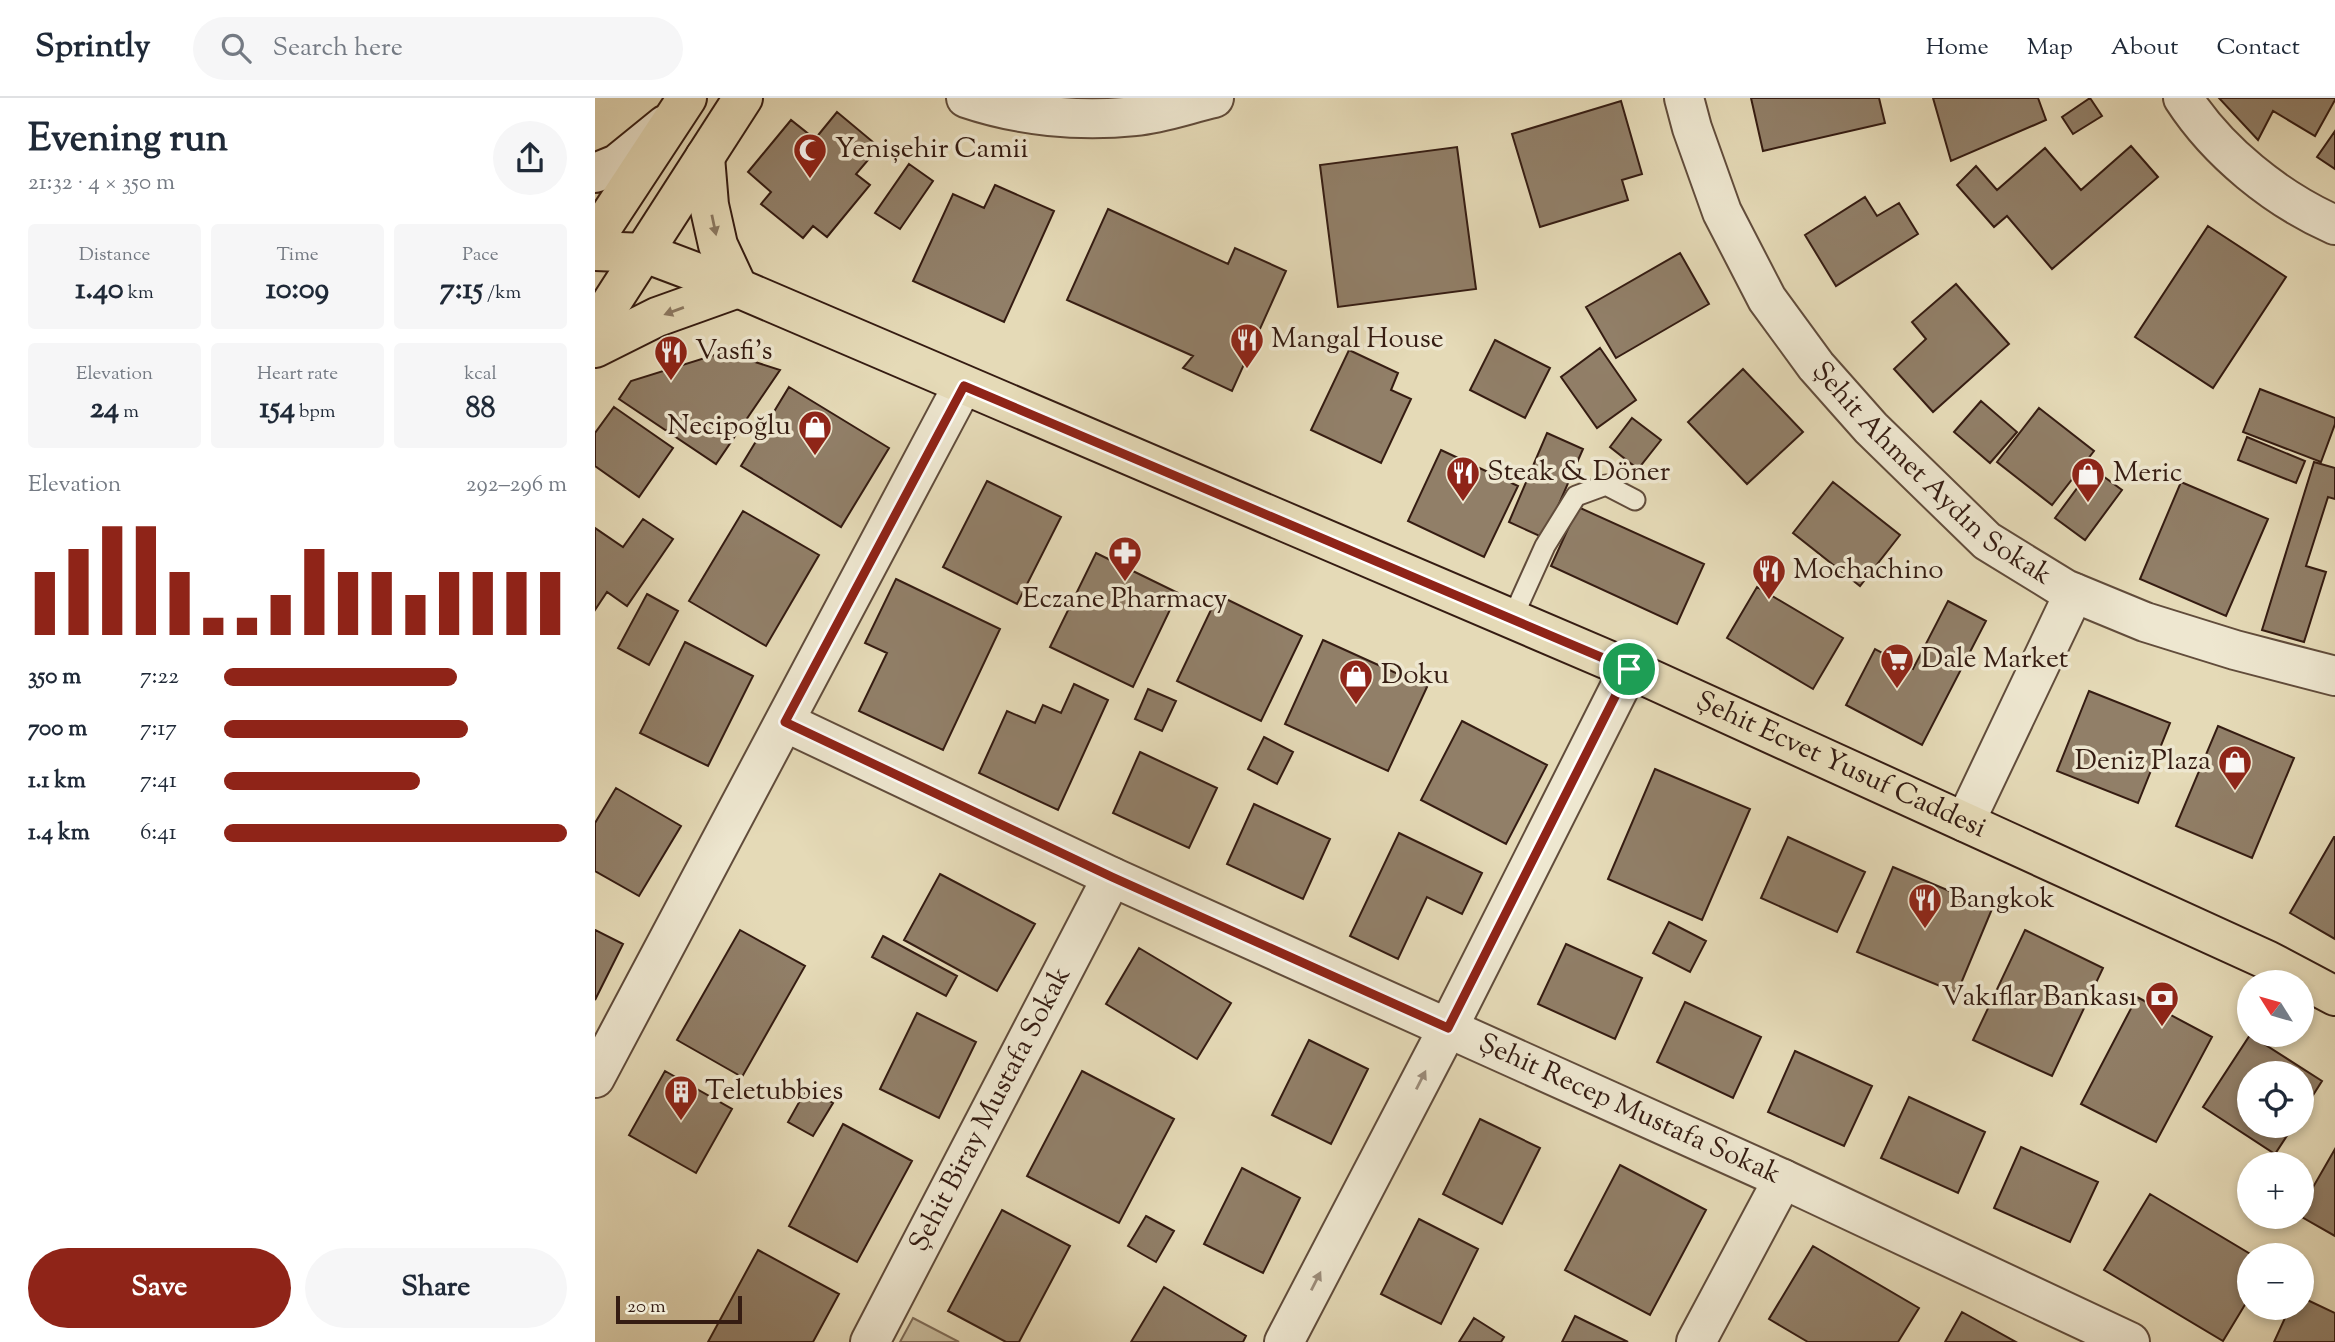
<!DOCTYPE html>
<html lang="en">
<head>
<meta charset="utf-8">
<style>
  :root { --surface:#fff; --page:#f6f6f7; --text:#1f2937; --muted:#747a83; --line:#e0e1e3; --accent:#8f2418 }
  body { margin:0; font-family:"Sorts Mill Goudy",serif; background:var(--page); color:var(--text); height:100vh; display:flex; flex-direction:column; font-size:26px; white-space:nowrap }
  * { box-sizing:border-box; margin:0 }
  p { font-size:23px; color:var(--muted) }
  .icon { flex:none; width:38px; height:38px; fill:none; stroke:currentColor; stroke-width:2; stroke-linecap:round; stroke-linejoin:round }
  .map { position:relative; flex:1; overflow:hidden }
  .side { display:flex; flex-direction:column; background:var(--surface); width:595px }
  .side>* { flex:none }
  .needle { width:46px; rotate:307deg }
  .controls { position:absolute; left:1642px; top:872px; display:grid; gap:14px }
  .controls a { display:grid; place-items:center; width:77px; height:77px; border-radius:50%; background:var(--surface); box-shadow:0 4px 10px #0003; font-size:35px }
  .scale { position:absolute; left:21px; bottom:18px; width:126px; box-sizing:border-box; padding-left:7px; border:4px solid #351c12; border-top:0; font-size:19px; line-height:24px; white-space:nowrap; color:#351c12; -webkit-text-stroke:5px #eee7d0; paint-order:stroke }
  .pin { position:absolute; display:grid; place-items:center; width:60px; height:60px; color:#fff; margin:-30px; border:4px solid #fff; border-radius:50%; box-shadow:0 2px 7px #0007 }
  .round { display:grid; place-items:center; flex:none; width:74px; height:74px; border-radius:37px; background:var(--page) }
  .head { display:flex; align-items:center; justify-content:space-between; height:119px; padding:0 28px }
  h1 { font-size:38px; font-weight:800; line-height:52px }
  .metrics { display:grid; grid-template-columns:repeat(3,1fr); gap:10px; height:119px; padding:7px 28px }
  .metrics div { display:grid; align-content:center; border-radius:7px; background:var(--page); text-align:center }
  .metrics b { font-size:30px; font-weight:800 }
  .metrics small { font-size:19px; font-weight:400 }
  .metrics p { font-size:19px }
  .chart { height:196px; padding:14px 28px }
  .chart p { display:flex; justify-content:space-between }
  .chart svg { width:100%; height:126px; margin-top:7px; stroke:var(--accent); stroke-width:6 }
  .action { display:flex; gap:14px; margin-top:auto; padding:14px 28px }
  .action a { flex:1; height:80px; border-radius:42px; background:var(--accent); color:#fff; font-size:28px; font-weight:800; line-height:80px; text-align:center }
  .action a+a { background:var(--page); color:var(--text) }
  ul { padding:0 28px; list-style:none; font-size:23px }
  li { display:grid; grid-template-columns:112px 84px 1fr; align-items:center; height:52px }
  li i { height:18px; border-radius:9px; background:var(--accent) }
  header { display:flex; align-items:center; gap:42px; box-sizing:border-box; height:98px; padding:0 35px; background:var(--surface); border-bottom:2px solid var(--line) }
  header strong { font-size:33px }
  nav { display:flex; gap:38px; margin-inline-start:auto; font-size:24px }
  .search { width:490px; height:63px; background:var(--page); display:flex; align-items:center; gap:18px; box-sizing:border-box; padding:0 24px; border-radius:38px; color:var(--muted); font-size:26px }
  main { display:flex; flex:1; min-height:0 }
  .map>svg:first-child { display:block }
</style>
</head>
<body>
<header>
<strong>Sprintly</strong>
<div class="search"><svg class="icon" aria-label="search" viewBox="0 0 24 24"><circle cx="10" cy="10" r="6"/><path d="M15 15l6 6"/></svg>Search here</div>
<nav><a>Home</a><a>Map</a><a>About</a><a>Contact</a></nav>
</header>
<main>
<section class="side">
<div class="head"><div><h1>Evening run</h1><p>21:32 · 4 × 350 m</p></div><a class="round"><svg class="icon" aria-label="share" viewBox="0 0 24 24"><path d="M12 15V3M7 8l5-5 5 5M5 13v7h14v-7"/></svg></a></div>
<div class="metrics">
<div><p>Distance</p><b>1.40<small> km</small></b></div>
<div><p>Time</p><b>10:09</b></div>
<div><p>Pace</p><b>7:15<small> /km</small></b></div>
</div>
<div class="metrics">
<div><p>Elevation</p><b>24<small> m</small></b></div>
<div><p>Heart rate</p><b>154<small> bpm</small></b></div>
<div><p>kcal</p><b>88</b></div>
</div>
<div class="chart"><p><span>Elevation</span>292–296 m</p>
<svg viewBox="0 0 160 44" preserveAspectRatio="none"><path d="M5 44V22M15 44V14M25 44V6M35 44V6M45 44V22M55 44V38M65 44V38M75 44V30M85 44V14M95 44V22M105 44V22M115 44V30M125 44V22M135 44V22M145 44V22M155 44V22"/></svg>
</div>
<ul>
<li><b>350 m</b>7:22<i style="width:68%"></i></li>
<li><b>700 m</b>7:17<i style="width:71%"></i></li>
<li><b>1.1 km</b>7:41<i style="width:57%"></i></li>
<li><b>1.4 km</b>6:41<i style="width:100%"></i></li>
</ul>
<div class="action"><a>Save</a><a>Share</a></div>
</section>
<div class="map">
<svg width="1740" height="1244" viewBox="0 0 1740 1244">
  <rect width="100%" height="100%" fill="#e5dab7"/>
  <filter id="stains"><feTurbulence type="fractalNoise" baseFrequency=".00286" numOctaves="4"/><feColorMatrix values="0 0 0 0 .2 0 0 0 0 .09 0 0 0 0 .02 0 0 0 .5 -.17"/></filter>
  <radialGradient id="worn" r=".72"><stop offset=".6" stop-color="#630" stop-opacity="0"/><stop offset="1" stop-color="#630" stop-opacity=".3"/></radialGradient>
  <path fill="#c7ba9b" stroke="#7e6b56" stroke-width="2" d="M318 1220 364 1244H305Z"/>
  <path fill="#917f68" stroke="#351c12" stroke-width="2" d="M1156 0H1284L1290 25 1168 53Z
    M1338 0H1443L1451 22 1356 63Z
    M1495 0 1507 18 1478 36 1467 19Z
    M1624 0H1740V2L1720 38 1678 13 1663 42Z
    M1026 3 1047 76 1027 82 1033 102 945 129 917 36Z
    M242 14 284 49 261 76 275 87 232 139 218 128 208 140 166 106 176 94 153 74 196 22 220 41Z
    M1740 33V71L1722 59Z
    M1536 48 1563 79 1457 171 1412 118 1399 129 1362 87 1381 68 1402 92 1450 50 1486 92Z
    M862 49 881 191 743 209 725 67Z
    M314 66 338 83 305 131 280 115Z
    M400 87 459 113 409 224 318 183 358 96 389 110Z
    M1270 99 1282 118 1304 105 1323 136 1241 188 1210 137Z
    M513 111 633 166 640 150 691 173 637 293 588 270 598 258 472 202Z
    M1613 128 1691 179 1618 290 1540 239Z
    M1085 155 1114 206 1021 260 991 209Z
    M1361 186 1414 246 1338 314 1299 271 1331 241 1317 224Z
    M900 242 955 270 930 320 875 292Z
    M1005 250 1041 302 1002 330 966 279Z
    M754 252 803 275 796 292 816 301 786 365 716 332Z
    M129 254 185 272 121 366 24 301 36 283Z
    M1148 271 1208 334 1152 386 1093 324Z
    M194 289 294 350 246 429 146 368Z
    M1665 291 1740 320V326L1726 364 1648 334Z
    M1386 303 1422 334 1395 365 1359 334Z
    M19 309 78 350 44 399 0 368V335Z
    M1444 310 1499 353 1457 407 1402 364Z
    M1037 320 1066 342 1043 371 1015 349Z
    M952 335 988 351 949 440 914 424Z
    M1652 339 1710 363 1701 385 1643 362Z
    M846 352 923 388 889 459 813 423Z
    M1719 364 1740 370V401L1733 399 1711 468 1731 474 1709 544 1667 532Z
    M1497 370 1527 392 1490 442 1460 420Z
    M392 383 466 419 422 506 348 469Z
    M1238 384 1305 437 1265 488 1198 435Z
    M1586 384 1673 421 1631 518 1545 481Z
    M983 409 1109 466 1082 526 956 468Z
    M148 413 224 457 171 548 94 503Z
    M48 421 78 441 32 508 12 494 0 512V430L28 449Z
    M501 455 583 495 538 589 455 549Z
    M301 481 405 531 348 652 264 613 292 555 270 545Z
    M1162 489 1248 540 1218 591 1132 540Z
    M52 496 83 513 54 567 23 550Z
    M623 497 707 538 666 623 582 583Z
    M1353 503 1391 523 1327 647 1251 607 1280 551 1318 571Z
    M728 542 832 589 793 673 690 626Z
    M90 544 158 578 113 668 45 635Z
    M479 586 513 602 463 712 384 675 412 613 440 625 448 607 466 615Z
    M553 591 581 603 567 633 540 621Z
    M1494 593 1575 625 1543 705 1462 673Z
    M867 623 952 667 911 746 826 702Z
    M1623 628 1699 660 1657 760 1581 728Z
    M669 639 698 654 682 686 653 671Z
    M545 654 622 690 594 750 518 715Z
    M1060 671 1155 711 1107 822 1013 781Z
    M21 690 86 728 44 798 0 773V725Z
    M659 706 735 741 708 801 632 766Z
    M804 735 887 775 867 816 832 799 803 861 755 838Z
    M1193 739 1270 774 1242 834 1166 800Z
    M1739 739H1740V841L1695 815Z
    M1298 769 1397 811 1362 895 1262 854Z
    M345 776 440 826 402 893 309 842Z
    M1074 824 1111 843 1095 874 1058 855Z
    M0 832 28 846 0 902Z
    M145 832 210 868 147 979 82 942Z
    M1430 832 1508 870 1457 978 1378 942Z
    M288 838 362 878 351 898 277 859Z
    M971 846 1047 880 1020 941 943 906Z
    M544 850 636 905 602 961 511 906Z
    M1542 899 1617 939 1561 1044 1486 1006Z
    M1090 904 1166 939 1138 1000 1062 964Z
    M322 915 381 944 344 1020 285 991Z
    M1655 937 1727 983 1706 1016V975H1654V1027H1699L1680 1056 1608 1009Z
    M714 942 773 971 736 1046 677 1017Z
    M1200 953 1277 988 1249 1048 1173 1014Z
    M70 973 137 1011 101 1075 34 1037Z
    M487 973 579 1021 524 1125 432 1078Z
    M212 990 238 1005 218 1038 193 1024Z
    M1314 999 1390 1034 1363 1095 1286 1060Z
    M885 1021 945 1050 907 1126 848 1096Z
    M248 1026 317 1063 262 1164 194 1128Z
    M1426 1049 1503 1084 1475 1144 1399 1110Z
    M1740 1051V1138L1705 1118 1706 1110Z
    M1025 1067 1111 1112 1055 1217 970 1172Z
    M647 1070 705 1100 668 1175 609 1146Z
    M1555 1096 1657 1157H1654V1200L1628 1243 1509 1172Z
    M407 1112 475 1148 424 1244H411L353 1213Z
    M551 1118 579 1133 561 1164 533 1148Z
    M824 1121 883 1151 846 1226 786 1196Z
    M1218 1148 1324 1210 1303 1244H1213L1174 1221Z
    M163 1152 244 1196 218 1244H113Z
    M569 1189 651 1238 648 1244H536Z
    M1706 1199 1740 1215V1244H1679L1695 1209H1706Z
    M1367 1214 1421 1244H1350Z
    M980 1218 1033 1244H967Z
    M879 1220 909 1239 906 1244H864Z"/>
  <g fill="none" stroke-linecap="round" stroke-linejoin="round">
    <g stroke="#614c3b" stroke-width="23">
      <path id="service" d="M917 521 950 448 981 398 1011 387 1040 402"/>
    </g>
    <g stroke="#614c3b" stroke-width="42">
      <g id="minor">
        <path d="M371 0C424 18 484 24 540 18 566 16 593 6 619 0"/>
        <path id="s1" d="M1089 0 1097 30 1127 114 1172 201 1221 268 1276 330 1392 443 1470 491 1550 524 1640 552 1740 578"/>
        <path d="M1588 0C1623 54 1681 101 1740 127"/>
        <path id="s2" d="M190 624 517 779 1188 1081 1535 1244"/>
        <path d="M1370 724 1479 495"/>
        <path d="M0 980 368 287"/>
        <path id="s3" d="M275 1244 517 779"/>
        <path d="M689 1244 853 930 1034 571"/>
        <path d="M1101 1244 1188 1081"/>
      </g>
    </g>
    <g stroke="#351c12" stroke-width="42">
      <path id="secondary" d="M0 75 22 66 70 27"/>
    </g>
    <g stroke="#351c12" stroke-width="42">
      <g id="primary">
        <path d="M110 59 114 107 123 147 143 190"/>
        <path d="M0 140 92 0"/>
        <path id="s4" d="M0 153 50 155 143 190 1034 571 1672 862 1740 898"/>
        <path d="M0 230 148 0"/>
        <path d="M0 250 62 219 143 190"/>
      </g>
    </g>
    <use href="#service" stroke="#eee7d0" stroke-width="19"/>
    <use href="#minor" stroke="#eee7d0" stroke-width="38"/>
    <use href="#secondary" stroke="#eee7d0" stroke-width="38"/>
    <use href="#primary" stroke="#e5dab7" stroke-width="38"/>
  </g>
  <defs><path id="oneway-solid" d="M-6-.8H1V-3.2L6.5 0L1 3.2V.8H-6Z" transform="scale(1.75)"/></defs>
  <g fill="#8d7b64">
    <use href="#oneway-solid" transform="translate(119 127) rotate(78)"/>
    <use href="#oneway-solid" transform="translate(79 213) rotate(160)"/>
  </g>
  <g fill="#9b8c7a">
    <use href="#oneway-solid" transform="translate(826 982) rotate(-63)"/>
    <use href="#oneway-solid" transform="translate(721 1183) rotate(-63)"/>
  </g>
  <g fill="none" stroke-linecap="round" stroke-linejoin="round">
    <g stroke="#fff" stroke-width="14">
      <path id="route" d="M369 288 1034 571 853 930 517 779 190 624Z"/>
    </g>
    <use href="#route" stroke="#8f2418" stroke-width="9"/>
  </g>
  <defs>
    <g id="mosque-pin" transform="scale(1.75)"><path d="M0 17L-7.5 6A9.5 9.5 0 1 1 7.5 6Z" fill="#8f2418" stroke="#eee7d0"/><path d="M3.5-4.9A6 6 0 1 0 3.5 4.9A5 5 0 1 1 3.5-4.9Z" fill="#fff"/></g>
    <g id="restaurant-pin" transform="scale(1.75)"><path d="M0 17L-7.5 6A9.5 9.5 0 1 1 7.5 6Z" fill="#8f2418" stroke="#eee7d0"/><path d="M-5-6h1v4h1v-4h1v4h1v-4h1v5L-1.5 .5V6h-2V.5L-5-1ZM5-6V6H3V1.5H1.5Q1.5-4 5-6Z" fill="#fff"/></g>
    <g id="shop-pin" transform="scale(1.75)"><path d="M0 17L-7.5 6A9.5 9.5 0 1 1 7.5 6Z" fill="#8f2418" stroke="#eee7d0"/><path d="M-5-2.5h2.3a2.7 3.5 0 0 1 5.4 0H5L5.5 6h-11ZM-1.5-2.5h3a1.5 2.3 0 0 0-3 0Z" fill="#fff"/></g>
    <g id="pharmacy-pin" transform="scale(1.75)"><path d="M0 17L-7.5 6A9.5 9.5 0 1 1 7.5 6Z" fill="#8f2418" stroke="#eee7d0"/><path d="M-2-6h4v4h4v4h-4v4h-4v-4h-4v-4h4Z" fill="#fff"/></g>
    <g id="supermarket-pin" transform="scale(1.75)"><path d="M0 17L-7.5 6A9.5 9.5 0 1 1 7.5 6Z" fill="#8f2418" stroke="#eee7d0"/><path d="M-6-5.5h2.5l.6 2H6L4.5 2H-2.5L-4.4-4H-6ZM-1.5 3.2a1.3 1.3 0 1 0 .1 0ZM3 3.2a1.3 1.3 0 1 0 .1 0Z" fill="#fff"/></g>
    <g id="bank-pin" transform="scale(1.75)"><path d="M0 17L-7.5 6A9.5 9.5 0 1 1 7.5 6Z" fill="#8f2418" stroke="#eee7d0"/><path d="M-6-4H6V4H-6ZM0-2.3a2.3 2.3 0 1 0 0 4.6a2.3 2.3 0 1 0 0-4.6Z" fill="#fff"/></g>
    <g id="building-pin" transform="scale(1.75)"><path d="M0 17L-7.5 6A9.5 9.5 0 1 1 7.5 6Z" fill="#8f2418" stroke="#eee7d0"/><path d="M-4-6H4V6H1V3H-1V6H-4ZM-2.5-4.3h1.7v1.8h-1.7ZM.8-4.3h1.7v1.8H.8ZM-2.5-1h1.7V.8h-1.7ZM.8-1h1.7V.8H.8Z" fill="#fff"/></g>
  </defs>
  <g fill-rule="evenodd">
    <use href="#mosque-pin" x="215" y="52"/>
    <use href="#restaurant-pin" x="652" y="242"/>
    <use href="#restaurant-pin" x="76" y="254"/>
    <use href="#shop-pin" x="220" y="329"/>
    <use href="#restaurant-pin" x="868" y="375"/>
    <use href="#shop-pin" x="1493" y="376"/>
    <use href="#pharmacy-pin" x="530" y="455"/>
    <use href="#restaurant-pin" x="1174" y="473"/>
    <use href="#supermarket-pin" x="1302" y="562"/>
    <use href="#shop-pin" x="761" y="578"/>
    <use href="#shop-pin" x="1640" y="664"/>
    <use href="#restaurant-pin" x="1330" y="802"/>
    <use href="#bank-pin" x="1567" y="900"/>
    <use href="#building-pin" x="86" y="994"/>
  </g>
  <g text-anchor="middle" dominant-baseline="central" stroke-width="7" stroke-linejoin="round" paint-order="stroke">
    <g font-size="28" fill="#351c12" stroke="#eee7d0" text-anchor="start">
      <text x="240" y="52">Yenişehir Camii</text>
      <text x="676" y="242">Mangal House</text>
      <text x="100" y="254">Vasfi's</text>
      <text x="196" y="329" text-anchor="end">Necipoğlu</text>
      <text x="892" y="375">Steak &amp; Döner</text>
      <text x="1518" y="376">Meric</text>
      <text x="1198" y="473">Mochachino</text>
      <text x="530" y="502" text-anchor="middle">Eczane Pharmacy</text>
      <text x="1326" y="562">Dale Market</text>
      <text x="786" y="578">Doku</text>
      <text x="1616" y="664" text-anchor="end">Deniz Plaza</text>
      <text x="1354" y="802">Bangkok</text>
      <text x="1542" y="900" text-anchor="end">Vakıflar Bankası</text>
      <text x="110" y="994">Teletubbies</text>
    </g>
    <g font-size="28" fill="#351c12" stroke="#eee7d0">
      <text stroke="none"><textPath href="#s1" startOffset="460">Şehit Ahmet Aydın Sokak</textPath></text>
      <text stroke="none"><textPath href="#s4" startOffset="1351">Şehit Ecvet Yusuf Caddesi</textPath></text>
      <text stroke="none"><textPath href="#s3" startOffset="262">Şehit Biray Mustafa Sokak</textPath></text>
      <text stroke="none"><textPath href="#s2" startOffset="929">Şehit Recep Mustafa Sokak</textPath></text>
    </g>
  </g>
  <rect width="100%" height="100%" filter="url(#stains)"/>
  <rect width="100%" height="100%" fill="url(#worn)"/>
</svg>
<div class="controls">
<a><svg class="needle" viewBox="-14 -14 28 28"><path d="M0-13l5 13h-10z" fill="#e53935"/><path d="M0 13l5-13h-10z" fill="#747a83"/></svg></a>
<a><svg class="icon" aria-label="locate" viewBox="0 0 24 24"><circle cx="12" cy="12" r="6"/><path d="M12 2v4M12 18v4M2 12h4M18 12h4"/></svg></a>
<a>+</a>
<a>−</a>
</div>
<div class="scale">20 m</div>
<div class="pin" style="left:1034px;top:571px;background:#1e9e55"><svg class="icon" aria-label="arrive" viewBox="0 0 24 24"><path d="M6 21V4h12l-3 4 3 4H6"/></svg></div>
</div>
</main>
</body>
</html>
